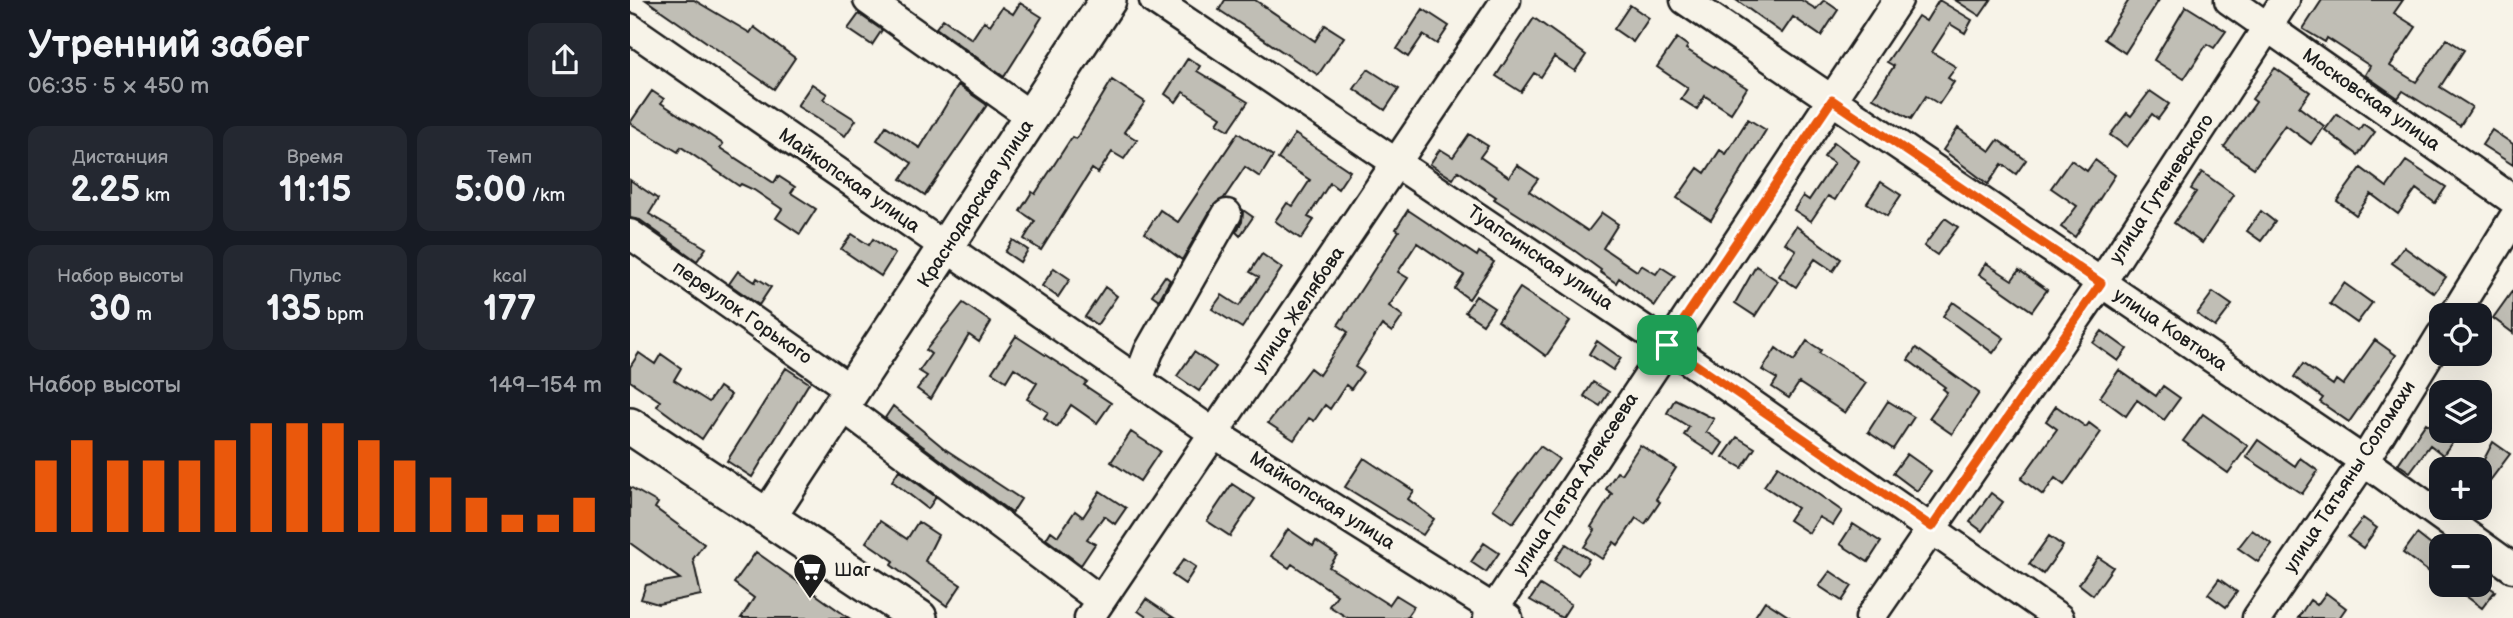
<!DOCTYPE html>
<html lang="ru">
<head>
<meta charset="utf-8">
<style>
  :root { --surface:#171b24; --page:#242831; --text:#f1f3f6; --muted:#9ea1a6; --accent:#ea580c }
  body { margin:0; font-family:"Balsamiq Sans",sans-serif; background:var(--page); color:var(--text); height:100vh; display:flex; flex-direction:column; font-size:26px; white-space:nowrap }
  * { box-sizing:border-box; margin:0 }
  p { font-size:23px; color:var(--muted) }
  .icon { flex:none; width:38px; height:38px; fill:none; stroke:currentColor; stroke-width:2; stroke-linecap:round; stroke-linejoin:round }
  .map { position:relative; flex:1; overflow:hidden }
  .drawer { display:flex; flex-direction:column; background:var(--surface); width:630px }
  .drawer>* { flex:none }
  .tools { position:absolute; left:1799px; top:303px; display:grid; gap:14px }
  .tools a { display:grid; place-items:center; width:63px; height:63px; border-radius:14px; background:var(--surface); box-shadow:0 7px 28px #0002; font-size:35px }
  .pin { position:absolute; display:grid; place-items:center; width:60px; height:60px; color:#fff; margin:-30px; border-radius:14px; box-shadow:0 4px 10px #0006 }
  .round { display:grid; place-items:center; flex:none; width:74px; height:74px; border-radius:14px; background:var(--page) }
  .headline { display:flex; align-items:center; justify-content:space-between; height:119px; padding:0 28px }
  h1 { font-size:38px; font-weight:700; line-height:52px }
  .metrics { display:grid; grid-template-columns:repeat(3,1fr); gap:10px; height:119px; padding:7px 28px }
  .metrics div { display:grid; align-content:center; border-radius:14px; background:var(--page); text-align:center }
  .metrics b { font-size:35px; font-weight:700 }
  .metrics small { font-size:19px; font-weight:400 }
  .metrics p { font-size:19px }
  .chart { height:196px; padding:14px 28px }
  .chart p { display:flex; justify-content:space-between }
  .chart svg { width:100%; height:126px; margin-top:7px; stroke:var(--accent); stroke-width:6 }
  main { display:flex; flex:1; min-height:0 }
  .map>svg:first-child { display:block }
</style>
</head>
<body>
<main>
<section class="drawer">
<div class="headline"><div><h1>Утренний забег</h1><p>06:35 · 5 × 450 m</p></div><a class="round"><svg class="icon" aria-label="share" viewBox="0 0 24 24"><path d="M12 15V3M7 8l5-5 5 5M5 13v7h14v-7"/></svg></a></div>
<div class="metrics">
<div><p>Дистанция</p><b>2.25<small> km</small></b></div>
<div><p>Время</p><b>11:15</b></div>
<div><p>Темп</p><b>5:00<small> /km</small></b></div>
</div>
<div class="metrics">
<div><p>Набор высоты</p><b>30<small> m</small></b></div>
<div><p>Пульс</p><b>135<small> bpm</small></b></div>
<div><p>kcal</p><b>177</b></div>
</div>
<div class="chart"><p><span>Набор высоты</span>149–154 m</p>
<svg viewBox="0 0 160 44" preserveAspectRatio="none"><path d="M5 44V19M15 44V12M25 44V19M35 44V19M45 44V19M55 44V12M65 44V6M75 44V6M85 44V6M95 44V12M105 44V19M115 44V25M125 44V32M135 44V38M145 44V38M155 44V32"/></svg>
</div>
</section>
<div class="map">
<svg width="1883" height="618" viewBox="0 0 1883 618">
  <rect width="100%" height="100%" fill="#f7f3e8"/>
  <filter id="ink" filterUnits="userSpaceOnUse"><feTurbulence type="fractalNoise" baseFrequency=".0143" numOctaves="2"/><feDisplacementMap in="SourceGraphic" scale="14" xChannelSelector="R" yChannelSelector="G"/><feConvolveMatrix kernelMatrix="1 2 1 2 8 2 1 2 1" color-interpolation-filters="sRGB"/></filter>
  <g filter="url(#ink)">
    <path fill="#c0beb5" stroke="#1c1c1c" stroke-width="2" d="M16 0H64L120 33 124 27 165 58 144 89Z
      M595 0H625L685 41 695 25 714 37 688 75 589 10Z
      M1106 0H1171L1186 9 1194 0 1208 10 1191 36 1163 17 1152 33Z
      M1309 0 1342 20 1335 33 1320 24 1302 52 1326 67 1318 78 1324 82 1309 104 1296 96 1281 119 1243 98 1264 66 1257 62 1268 46 1288 16 1296 21Z
      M1325 0H1361L1350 16Z
      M1499 0H1529L1495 53 1474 39Z
      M1692 0H1773L1764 13 1786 27 1760 66 1786 82 1817 39 1834 50 1810 87 1842 107 1830 126 1773 91 1768 98 1735 75 1740 66 1697 38 1695 42 1673 29Z
      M390 3 412 17 374 77 306 28 313 19 342 39 354 21 360 25 372 7 383 14Z
      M1000 5 1019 18 1003 42 984 29Z
      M1556 6 1596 31 1584 48 1577 44 1554 79 1524 60Z
      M793 9 819 26 807 44 793 35 778 57 767 49Z
      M229 14 252 30 242 45 218 29Z
      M904 18 956 55 945 71 924 57 911 77 904 73 891 92 866 76Z
      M1047 38 1058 46 1056 49 1117 88 1101 113 1075 96 1067 109 1051 99 1058 88 1027 67Z
      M558 58 570 66 567 71 618 102 599 130 587 123 591 117 553 92 546 102 535 94Z
      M1645 68 1680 92 1669 107 1694 126 1681 144 1655 125 1624 168 1594 147 1626 102 1622 99Z
      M738 69 769 89 755 110 724 89Z
      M482 80 515 102 494 132 507 140 494 159 482 152 468 173 462 169 411 250 394 239 405 221 390 211 402 192 405 194 442 137 446 139Z
      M182 84 197 94 193 99 226 120 215 136 167 106Z
      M328 85 357 105 295 195 271 179 282 163 247 140 256 126 290 148Z
      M22 91 34 99 31 103 93 144 90 148 144 183 148 176 165 187 161 193 186 209 170 234 146 218 152 209 124 190 111 184 109 186 51 147 48 152 0 123Z
      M1520 91 1539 104 1528 119 1522 114 1497 147 1480 135 1497 113 1501 116Z
      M1707 114 1729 130 1733 124 1745 132 1728 155 1695 130Z
      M1118 119 1136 130 1081 220 1047 198 1068 168 1075 173 1090 150 1096 154Z
      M1328 128 1360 151 1368 140 1396 160 1386 174 1372 164 1358 184 1313 150Z
      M1862 130 1883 144V165L1852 145Z
      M608 133 643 156 630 177 615 167 594 198 583 206 552 260 515 233 530 210 548 222Z
      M665 134 720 171 708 189 700 183 678 217 684 220 671 239 645 221 657 203 663 206 680 180 648 159Z
      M839 134 858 146 850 157 879 177 887 165 908 179 899 191 958 231 972 213 988 224 973 248 1007 271 1011 265 1026 274 1031 267 1045 276 1025 306 989 278 986 283 970 272 971 270 945 251 864 199 866 197 828 171 823 179 800 164 810 149 823 157Z
      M1204 142 1229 161 1205 200 1198 196 1181 221 1164 210 1173 196 1179 200 1204 163 1194 157Z
      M1441 160 1457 171 1465 160 1485 175 1445 237 1431 227 1447 206 1421 188Z
      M1776 161 1816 187 1805 203 1786 189 1768 214 1741 194 1726 215 1707 201 1731 168 1757 187Z
      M1572 172 1604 195 1572 243 1544 223 1566 192 1561 189Z
      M0 180 28 199 19 214 76 248 67 261 10 220 0 218Z
      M1251 182 1271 195 1257 216 1237 203Z
      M613 210 623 217 610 236 606 232 612 222Z
      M778 210 847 256 849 252 864 262 839 299 825 289 834 275 787 243 768 272 778 278 759 306 773 316 762 332 752 325 725 367 733 372 721 389 716 385 700 409 695 405 684 421 679 418 664 440 638 423 680 368 689 375 718 332 708 325 769 231 766 229Z
      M1631 211 1645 222 1631 241 1617 231Z
      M1315 218 1328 227 1307 255 1294 246Z
      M1166 226 1211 259 1203 271 1185 259 1166 287 1149 276 1166 250 1155 243Z
      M222 234 239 245 243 239 265 254 251 276 211 249Z
      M383 240 398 250 390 262 375 252Z
      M1774 247 1816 277 1804 293 1762 263Z
      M632 254 652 268 612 328 582 309 592 295 609 306 629 277 620 272Z
      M1356 263 1382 280 1389 270 1417 290 1402 311 1349 274Z
      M1126 266 1148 281 1125 316 1105 303Z
      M424 268 440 279 428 297 412 286Z
      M108 271 125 282 127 278 141 287 129 305 99 284Z
      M535 276 540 280 529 300 522 295Z
      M1714 283 1742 303 1727 323 1700 304Z
      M475 287 487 296 467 325 455 317Z
      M890 288 940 321 916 356 868 321Z
      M1883 290V333L1863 318Z
      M1583 292 1602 305 1585 327 1567 314Z
      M846 296 864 308 853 324 835 312Z
      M1323 302 1374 338 1363 353 1313 316Z
      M333 303 361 322 349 342 339 335 301 399 287 389 297 376 289 371 301 354 296 350Z
      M1472 331 1497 349 1488 361 1463 343Z
      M386 336 457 382 454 385 481 403 467 423 441 405 427 427 414 418 418 412 397 399 407 383 384 368 376 381 362 372Z
      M1745 340 1766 355 1719 422 1690 402 1693 398 1664 377 1673 364 1703 385 1706 380 1713 385Z
      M967 341 991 358 983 370 959 354Z
      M1177 341 1191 350 1189 353 1236 383 1215 413 1169 383 1159 398 1142 387 1147 379 1132 370 1146 348 1164 361Z
      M1286 348 1349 393 1322 434 1299 418 1317 392 1313 389 1315 387 1278 360Z
      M564 352 586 367 569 391 547 376Z
      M9 353 25 364 31 354 51 368 44 380 79 402 89 387 101 395 72 439 27 406 30 401 0 381V367Z
      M156 368 179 383 122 477 97 461Z
      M1489 370 1526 396 1533 386 1550 398 1534 420 1507 400 1496 416 1470 397Z
      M963 382 979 392 970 406 954 396Z
      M1045 399 1084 419 1076 432 1093 443 1085 455 1054 435 1059 427 1037 413Z
      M1258 401 1284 417 1263 449 1238 432Z
      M263 406 315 449 391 499 382 513 255 418Z
      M1426 406 1456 427 1459 423 1471 432 1434 485 1425 478 1413 495 1391 479 1427 429 1416 421Z
      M1573 414 1618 446 1598 473 1553 441Z
      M1796 423 1823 441 1813 455 1800 445 1780 472 1768 464Z
      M501 432 530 451 510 481 481 462Z
      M1107 437 1125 448 1112 468 1093 457Z
      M1628 440 1665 466 1670 458 1688 471 1672 494 1616 457Z
      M1863 442 1880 454 1850 494V467Z
      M1010 445 1046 468 1026 499 1030 502 1015 524 1006 518 988 545 984 542 972 559 954 547 965 530 961 527 982 494 976 489 987 472 991 474Z
      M910 446 929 459 883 523 863 509Z
      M1277 454 1301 471 1287 491 1263 473Z
      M734 458 784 491 778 499 804 519 793 535 715 487Z
      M1148 466 1212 511 1203 525 1189 517 1179 533 1159 520 1167 508 1134 486Z
      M269 470 306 497 298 509 262 481Z
      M602 484 625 499 600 536 577 521Z
      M0 487 28 503 25 508 74 544 63 559 71 595 28 604 11 599 16 585 50 579 0 543Z
      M470 491 496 508 485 524 474 516 457 539 465 544 451 565 416 539 421 531 428 536 445 511 453 517Z
      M1361 493 1373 502 1352 531 1340 522Z
      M1733 518 1747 528 1733 548 1718 537Z
      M250 521 277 539 288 522 308 535 295 561 331 585 317 606 261 565 264 561 236 542Z
      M1223 524 1251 542 1238 562 1210 544Z
      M658 529 683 546 686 541 707 555 699 567 759 605 766 595 784 606 777 616 780 618H718L699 606 707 595 662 564 659 568 641 556Z
      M1622 530 1642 544 1628 562 1608 548Z
      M1787 534 1811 553V581L1773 553Z
      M1419 536 1433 546 1413 574 1399 564Z
      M854 543 869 553 856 572 841 562Z
      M936 544 959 559 948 575 925 560Z
      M126 552 219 618H111L124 598 104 583Z
      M1468 557 1483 567 1463 595 1449 584Z
      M554 559 566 567 555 584 542 575Z
      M1200 571 1222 586 1212 601 1189 586Z
      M1589 579 1607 592 1596 607 1578 594Z
      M1852 582 1865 591 1852 608 1820 584H1850Z
      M910 585 941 604 932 618 900 600Z
      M1696 593 1716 608 1709 618H1668L1680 600 1687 605Z
      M516 599 544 618H518L508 611Z
      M1135 601 1161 618H1124Z"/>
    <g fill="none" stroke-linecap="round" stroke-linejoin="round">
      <g stroke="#1c1c1c" stroke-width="33">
        <path id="minor" d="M238 0 402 117
          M524 0 1037 345 1429 618
          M1055 0 1734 461 1883 568
          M1599 0 1883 200
          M0 28 585 434 878 618
          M0 234 224 392
          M1824 315 1883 219
          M508 380 519 351 597 214
          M213 407 470 600
          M459 618 876 0
          M858 618 1268 0
          M1240 618 1471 283 1655 0
          M1627 618 1734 461 1811 335"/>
      </g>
      <g stroke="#1c1c1c" stroke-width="40">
        <path id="major" d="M0 426 289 618
          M138 517 478 0"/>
      </g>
      <use href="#minor" stroke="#f7f3e8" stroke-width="28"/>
      <use href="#major" stroke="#f7f3e8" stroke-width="35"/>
    </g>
  </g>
  <g fill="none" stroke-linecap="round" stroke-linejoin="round" filter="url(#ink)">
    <g stroke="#fff" stroke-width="14">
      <path id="route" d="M1202 100 1471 283 1302 527 1037 345Z"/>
    </g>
    <use href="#route" stroke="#ea580c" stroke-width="9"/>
  </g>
  <defs>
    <g id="supermarket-pin" transform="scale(1.75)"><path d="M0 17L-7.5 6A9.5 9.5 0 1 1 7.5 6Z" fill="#1c1c1c" stroke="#f7f3e8"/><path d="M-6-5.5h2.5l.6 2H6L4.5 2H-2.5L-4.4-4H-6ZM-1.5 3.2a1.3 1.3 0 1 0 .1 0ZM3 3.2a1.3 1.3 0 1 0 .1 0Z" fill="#fff"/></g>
  </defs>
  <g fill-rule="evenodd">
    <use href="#supermarket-pin" x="180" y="570"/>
  </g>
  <g text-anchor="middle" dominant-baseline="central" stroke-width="7" stroke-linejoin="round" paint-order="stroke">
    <g font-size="19" fill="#1c1c1c" stroke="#f7f3e8">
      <text transform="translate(1741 100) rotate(35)">Московская улица</text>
      <text transform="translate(219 181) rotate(35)">Майкопская улица</text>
      <text transform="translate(1532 189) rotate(-57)">улица Гутеневского</text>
      <text transform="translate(346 204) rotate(-57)">Краснодарская улица</text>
      <text transform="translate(910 258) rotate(34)">Туапсинская улица</text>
      <text transform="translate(669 310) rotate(-56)">улица Желябова</text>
      <text transform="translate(112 313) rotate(35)">переулок Горького</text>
      <text transform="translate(1540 330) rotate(34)">улица Ковтюха</text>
      <text transform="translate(1720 477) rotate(-57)">улица Татьяны Соломахи</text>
      <text transform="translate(946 484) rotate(-57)">улица Петра Алексеева</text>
      <text transform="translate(692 501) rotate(32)">Майкопская улица</text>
    </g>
    <g font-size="19" fill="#1c1c1c" stroke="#f7f3e8" text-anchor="start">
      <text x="204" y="570">Шаг</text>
    </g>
  </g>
</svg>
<div class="tools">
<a><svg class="icon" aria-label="locate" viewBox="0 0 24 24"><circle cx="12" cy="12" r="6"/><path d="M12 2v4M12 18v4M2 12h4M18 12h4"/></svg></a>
<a><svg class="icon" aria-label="layers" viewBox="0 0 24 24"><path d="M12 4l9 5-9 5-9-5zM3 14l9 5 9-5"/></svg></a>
<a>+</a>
<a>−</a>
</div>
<div class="pin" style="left:1037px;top:345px;background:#1e9e55"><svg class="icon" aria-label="arrive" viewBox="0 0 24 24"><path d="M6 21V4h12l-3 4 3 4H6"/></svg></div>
</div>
</main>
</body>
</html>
